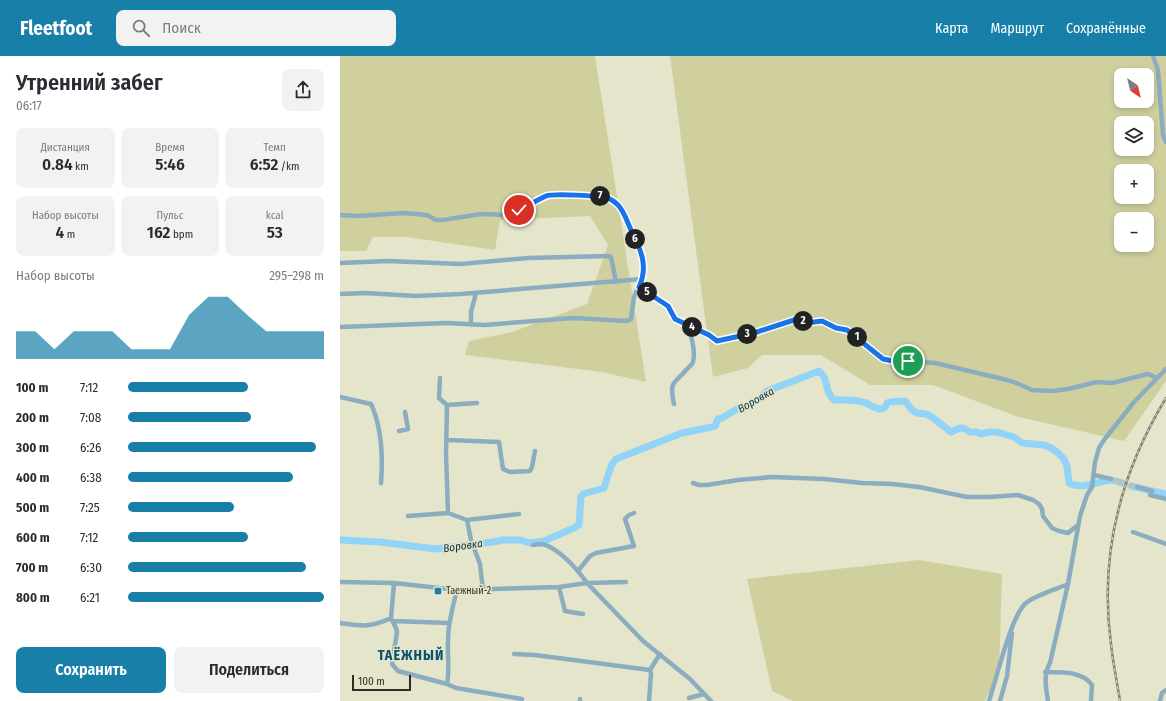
<!DOCTYPE html>
<html lang="ru">
<head>
<meta charset="utf-8">
<style>
  :root { --surface:#fff; --page:#f2f2f3; --text:#2b2b33; --muted:#7c7c81; --accent:#187fa9 }
  body { margin:0; font-family:"Fira Sans Condensed",sans-serif; background:var(--page); color:var(--text); height:100vh; display:flex; flex-direction:column; font-size:15px; white-space:nowrap }
  * { box-sizing:border-box; margin:0 }
  p { font-size:13px; color:var(--muted) }
  .icon { flex:none; width:22px; height:22px; fill:none; stroke:currentColor; stroke-width:2; stroke-linecap:round; stroke-linejoin:round }
  .map { position:relative; flex:1; overflow:hidden }
  .details { display:flex; flex-direction:column; background:var(--surface); width:340px }
  .details>* { flex:none }
  .needle { width:26px; rotate:145deg }
  .controls { position:absolute; left:774px; top:12px; display:grid; gap:8px }
  .controls a { display:grid; place-items:center; width:40px; height:40px; border-radius:8px; background:var(--surface); box-shadow:0 2px 6px #0003; font-size:20px }
  .scale { position:absolute; left:12px; bottom:10px; width:59px; box-sizing:border-box; padding-left:4px; border:2px solid #2e2e24; border-top:0; font-size:11px; line-height:14px; white-space:nowrap; color:#2e2e24; -webkit-text-stroke:3px #e4e5cb; paint-order:stroke }
  .pin { position:absolute; display:grid; place-items:center; width:34px; height:34px; color:#fff; margin:-17px; border:2px solid #fff; border-radius:50%; box-shadow:0 1px 4px #0007 }
  .km { position:absolute; width:20px; height:20px; margin:-10px; border-radius:50%; background:#222; color:#fff; font-size:11px; line-height:20px; text-align:center }
  .round { display:grid; place-items:center; flex:none; width:42px; height:42px; border-radius:8px; background:var(--page) }
  .head { display:flex; align-items:center; justify-content:space-between; height:68px; padding:0 16px }
  h1 { font-size:22px; font-weight:600; line-height:30px }
  .metrics { display:grid; grid-template-columns:repeat(3,1fr); gap:6px; height:68px; padding:4px 16px }
  .metrics div { display:grid; align-content:center; border-radius:8px; background:var(--page); text-align:center }
  .metrics b { font-size:17px; font-weight:600 }
  .metrics small { font-size:11px; font-weight:400 }
  .metrics p { font-size:11px }
  .chart { height:112px; padding:8px 16px }
  .chart p { display:flex; justify-content:space-between }
  .chart svg { width:100%; height:72px; margin-top:4px; fill:var(--accent); opacity:.7 }
  .button { display:flex; gap:8px; margin-top:auto; padding:8px 16px }
  .button a { flex:1; height:46px; border-radius:8px; background:var(--accent); color:#fff; font-size:16px; font-weight:600; line-height:46px; text-align:center }
  .button a+a { background:var(--page); color:var(--text) }
  ul { padding:0 16px; list-style:none; font-size:13px }
  li { display:grid; grid-template-columns:64px 48px 1fr; align-items:center; height:30px }
  li i { height:10px; border-radius:5px; background:var(--accent) }
  header { display:flex; align-items:center; gap:24px; box-sizing:border-box; height:56px; padding:0 20px; background:var(--accent); color:#fff }
  header strong { font-size:19px }
  nav { display:flex; gap:22px; margin-inline-start:auto; font-size:14px }
  .search { width:280px; height:36px; background:var(--page); display:flex; align-items:center; gap:10px; box-sizing:border-box; padding:0 14px; border-radius:8px; color:var(--muted); font-size:15px }
  main { display:flex; flex:1; min-height:0 }
  .map>svg:first-child { display:block }
</style>
</head>
<body>
<header>
<strong>Fleetfoot</strong>
<div class="search"><svg class="icon" aria-label="search" viewBox="0 0 24 24"><circle cx="10" cy="10" r="6"/><path d="M15 15l6 6"/></svg>Поиск</div>
<nav><a>Карта</a><a>Маршрут</a><a>Сохранённые</a></nav>
</header>
<main>
<section class="details">
<div class="head"><div><h1>Утренний забег</h1><p>06:17</p></div><a class="round"><svg class="icon" aria-label="share" viewBox="0 0 24 24"><path d="M12 15V3M7 8l5-5 5 5M5 13v7h14v-7"/></svg></a></div>
<div class="metrics">
<div><p>Дистанция</p><b>0.84<small> km</small></b></div>
<div><p>Время</p><b>5:46</b></div>
<div><p>Темп</p><b>6:52<small> /km</small></b></div>
</div>
<div class="metrics">
<div><p>Набор высоты</p><b>4<small> m</small></b></div>
<div><p>Пульс</p><b>162<small> bpm</small></b></div>
<div><p>kcal</p><b>53</b></div>
</div>
<div class="chart"><p><span>Набор высоты</span>295–298 m</p>
<svg viewBox="0 0 160 44" preserveAspectRatio="none"><path d="M0 44V27L10 27L20 38L30 27L40 27L50 27L60 38L70 38L80 38L90 17L100 6L110 6L120 17L130 27L140 27L150 27L160 27V44z"/></svg>
</div>
<ul>
<li><b>100 m</b>7:12<i style="width:61%"></i></li>
<li><b>200 m</b>7:08<i style="width:63%"></i></li>
<li><b>300 m</b>6:26<i style="width:96%"></i></li>
<li><b>400 m</b>6:38<i style="width:84%"></i></li>
<li><b>500 m</b>7:25<i style="width:54%"></i></li>
<li><b>600 m</b>7:12<i style="width:61%"></i></li>
<li><b>700 m</b>6:30<i style="width:91%"></i></li>
<li><b>800 m</b>6:21<i style="width:100%"></i></li>
</ul>
<div class="button"><a>Сохранить</a><a>Поделиться</a></div>
</section>
<div class="map">
<svg width="826" height="645" viewBox="0 0 826 645">
  <rect width="100%" height="100%" fill="#e4e5cb"/>
  <path fill="#d0d09f" fill-rule="evenodd" d="M0 0H255L306 326 262 316 125 299 129 285 172 276 247 248 268 189 250 160 160 164 155 194 67 181H33L26 195H0Z
    M330 0H826V325L784 385 679 361 593 329H530L481 299H422L408 312 373 321ZM781 19H807V45H781ZM781 67H807V93H781ZM781 115H807V141H781ZM781 163H807V189H781Z
    M579 504 662 518 659 617 645 645H453L432 635 407 523Z"/>
  <g fill="none" stroke-linecap="round" stroke-linejoin="round">
    <path stroke="#92d4f7" stroke-width="7" d="M791 430 826 438
      M0 484 40 486 96 493 153 486 163 484H180L190 487 204 485 234 472 239 469 241 441 243 438 264 432 271 410 276 403 342 377 372 371 375 370 378 363 382 362 397 353 408 350 418 344 427 335 479 315C490 324 483 334 494 344 504 344 513 343 523 346 530 347 533 353 540 353 544 353 546 351 547 347L550 346 565 345 572 354 577 357 586 358 592 361 611 376 620 372H623L630 376H636L641 378 649 376H657L674 381 682 387 704 389 711 392 717 396 724 403 727 410 729 427C742 434 756 426 770 424 774 424 779 426 782 427"/>
    <path stroke="#c0c0aa" stroke-width="4.5" stroke-dasharray="4.5 2" stroke-linecap="butt" d="M771 423 797 431"/>
    <path stroke="#8badc0" stroke-width="4.5" d="M813 0 818 14 823 79 826 86
      M0 159 18 160 63 157 87 159 96 164H103L141 158 170 159 211 139 256 140 269 142 276 147 282 154 289 172 301 194 303 208 302 223 294 241 291 263 287 265 233 262 144 269 107 267 0 271
      M0 207 48 205 121 208 188 202 268 200 271 201 276 226
      M299 231 328 250 335 263 369 279 377 285 414 277 457 263 467 267 482 265 496 272 507 274 543 303 553 305H568L595 307 659 322 674 326 692 334 712 335 728 333 757 326 772 327 808 318 817 322
      M0 238 26 237 76 240 121 238 302 223
      M131 269V256L136 237
      M100 322 99 342 107 349
      M0 341 31 348C42 372 43 401 41 427
      M137 347 107 349 106 398 108 457 127 464 131 484 140 508 143 534
      M334 348C329 324 334 329 347 313 349 311 352 309 353 306 356 294 351 280 347 269
      M59 375 68 373 65 356
      M108 384 159 386 163 413 170 416 190 415 192 411 195 395
      M754 419 771 423
      M353 427 359 429H367L398 424 432 421 484 423 522 427 552 428 579 431 627 441H649L678 439 693 444 699 448 702 453 703 460 712 472 719 475 728 477 738 469
      M797 431 812 435
      M810 439 826 443
      M68 460 108 457
      M127 464 179 458
      M793 476 826 488
      M193 489C198 488 204 488 208 490 224 498 237 513 247 527L286 526
      M238 515 250 500 256 497 294 490 285 463 289 459 294 457
      M0 526 54 527 117 534 219 531 247 527 303 585 350 623 371 645
      M54 527 51 562 56 572 57 576 52 608 58 615 107 628
      M219 531 225 555 243 558
      M117 534C113 550 108 567 108 584 107 598 110 613 107 628L116 632 182 643
      M53 565 109 567
      M0 567C21 570 30 572 51 562
      M174 598 195 599 310 614 311 618 309 645
      M310 614 320 598
      M705 616C721 616 742 615 752 629L751 645
      M349 642 364 638
      M240 645V643
      M649 645C656 625 671 559 686 547 694 540 717 533 728 528
      M660 645 667 620 672 577
      M708 645C706 632 703 619 710 607L728 528 740 460 747 439 752 431 755 406 759 392 764 384 794 346 826 313
      M820 645 822 637 826 634"/>
    <g stroke="#838372" stroke-width="2.5">
      <path id="rail" d="M780 645C777 626 773 607 771 588 759 500 780 418 826 342"/>
    </g>
    <use href="#rail" stroke="#e4e5cb" stroke-width="1" stroke-dasharray="3" stroke-linecap="butt"/>
  </g>
  <g fill="none" stroke-linecap="round" stroke-linejoin="round">
    <g stroke="#fff" stroke-width="8">
      <path id="route" d="M179 154C188 150 197 144 206 140 213 137 259 140 267 142 271 143 275 146 278 149 285 156 288 169 293 178 302 196 308 212 299 231L328 250 335 263 369 279 377 285 414 277 457 263 467 267 482 265 496 272 507 274 543 303 553 305H568"/>
    </g>
    <use href="#route" stroke="#1a73e8" stroke-width="5"/>
  </g>
  <rect fill="#187fa9" stroke="#e4e5cb" stroke-width="1.5" x="94" y="531" width="8" height="8" rx="2"/>
  <g text-anchor="middle" dominant-baseline="central" stroke-width="3" stroke-linejoin="round" paint-order="stroke">
    <g font-size="10" fill="#2e2e24" stroke="#e4e5cb" text-anchor="start">
      <text x="106" y="535">Таежный-2</text>
    </g>
    <g font-size="11" font-style="italic" fill="#062e40" stroke="#e4e5cb">
      <text transform="translate(416 344) rotate(-30)">Воровка</text>
      <text transform="translate(123 490) rotate(-8)">Воровка</text>
    </g>
    <g font-size="14" font-weight="bold" letter-spacing="1" fill="#0b526f" stroke="#e4e5cb">
      <text x="71" y="599">ТАЁЖНЫЙ</text>
    </g>
  </g>
</svg>
<div class="controls">
<a><svg class="needle" viewBox="-14 -14 28 28"><path d="M0-13l5 13h-10z" fill="#e53935"/><path d="M0 13l5-13h-10z" fill="#7c7c81"/></svg></a>
<a><svg class="icon" aria-label="layers" viewBox="0 0 24 24"><path d="M12 4l9 5-9 5-9-5zM3 14l9 5 9-5"/></svg></a>
<a>+</a>
<a>−</a>
</div>
<div class="scale">100 m</div>
<div class="pin" style="left:568px;top:305px;background:#1e9e55"><svg class="icon" aria-label="arrive" viewBox="0 0 24 24"><path d="M6 21V4h12l-3 4 3 4H6"/></svg></div>
<div class="pin" style="left:179px;top:154px;background:#d93025"><svg class="icon" aria-label="check" viewBox="0 0 24 24"><path d="M5 12l5 5 9-10"/></svg></div>
<b class="km" style="left:517px;top:281px">1</b>
<b class="km" style="left:463px;top:265px">2</b>
<b class="km" style="left:407px;top:278px">3</b>
<b class="km" style="left:352px;top:271px">4</b>
<b class="km" style="left:307px;top:236px">5</b>
<b class="km" style="left:295px;top:183px">6</b>
<b class="km" style="left:260px;top:140px">7</b>
</div>
</main>
</body>
</html>
